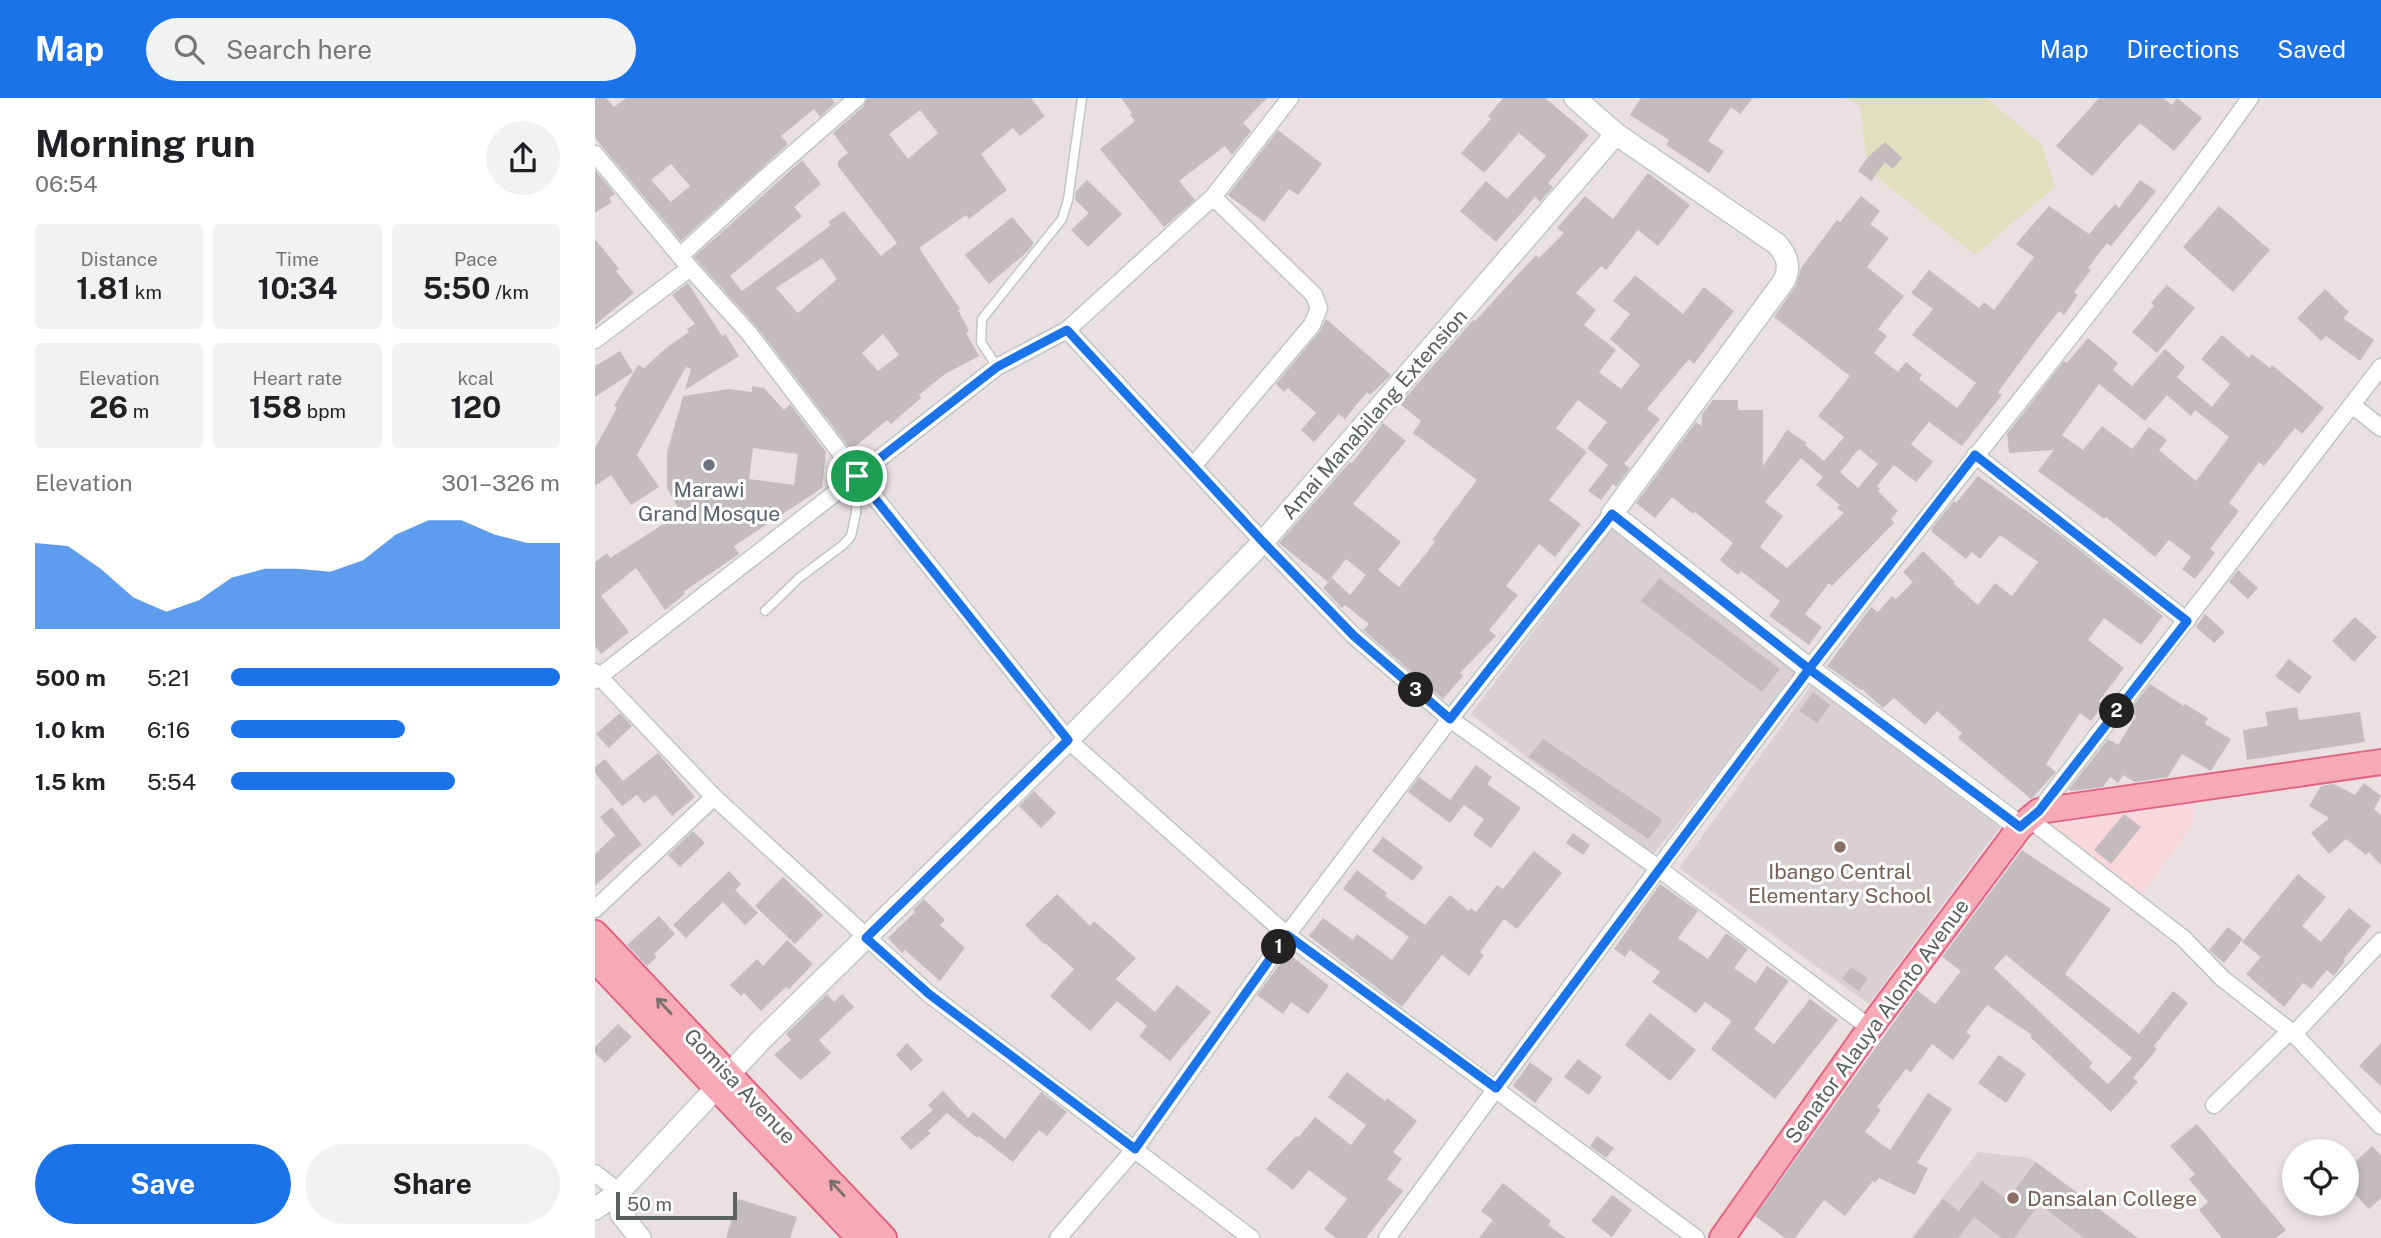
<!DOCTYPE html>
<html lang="en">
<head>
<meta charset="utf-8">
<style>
  :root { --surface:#fff; --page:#f2f2f2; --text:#202124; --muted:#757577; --accent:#1a73e8 }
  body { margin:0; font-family:"Public Sans",sans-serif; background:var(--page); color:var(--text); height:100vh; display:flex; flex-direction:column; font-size:26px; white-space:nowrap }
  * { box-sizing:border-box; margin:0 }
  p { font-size:23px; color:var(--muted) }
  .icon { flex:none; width:38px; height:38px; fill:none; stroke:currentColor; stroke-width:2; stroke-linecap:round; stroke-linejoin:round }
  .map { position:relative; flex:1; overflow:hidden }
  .sheet { display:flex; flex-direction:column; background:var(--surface); width:595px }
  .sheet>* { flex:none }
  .tools { position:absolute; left:1687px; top:1041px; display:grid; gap:14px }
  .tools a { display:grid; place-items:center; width:77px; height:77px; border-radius:50%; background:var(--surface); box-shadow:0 4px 10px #0003; font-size:35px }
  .scale { position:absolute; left:21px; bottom:18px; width:121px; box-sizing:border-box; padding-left:7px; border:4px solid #59605d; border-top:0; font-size:19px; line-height:24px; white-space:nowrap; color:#59605d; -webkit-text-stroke:5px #fff; paint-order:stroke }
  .pin { position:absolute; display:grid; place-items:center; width:60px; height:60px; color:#fff; margin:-30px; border:4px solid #fff; border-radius:50%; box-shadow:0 2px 7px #0007 }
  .km { position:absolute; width:35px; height:35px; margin:-18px; border-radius:50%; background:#222; color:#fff; font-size:19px; line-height:35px; text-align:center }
  .round { display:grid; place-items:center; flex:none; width:74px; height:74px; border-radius:37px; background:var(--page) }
  .head { display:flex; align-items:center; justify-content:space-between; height:119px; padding:0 35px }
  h1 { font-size:38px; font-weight:700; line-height:52px }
  .metrics { display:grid; grid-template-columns:repeat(3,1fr); gap:10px; height:119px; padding:7px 35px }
  .metrics div { display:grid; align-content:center; border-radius:7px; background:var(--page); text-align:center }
  .metrics b { font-size:30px; font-weight:700 }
  .metrics small { font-size:19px; font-weight:400 }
  .metrics p { font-size:19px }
  .chart { height:196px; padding:14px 35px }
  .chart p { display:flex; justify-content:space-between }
  .chart svg { width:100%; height:126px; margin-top:7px; fill:var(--accent); opacity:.7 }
  .action { display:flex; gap:14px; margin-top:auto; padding:14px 35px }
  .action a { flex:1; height:80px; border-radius:42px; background:var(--accent); color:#fff; font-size:28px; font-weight:700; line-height:80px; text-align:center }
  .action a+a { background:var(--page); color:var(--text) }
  ul { padding:0 35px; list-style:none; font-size:23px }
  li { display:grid; grid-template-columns:112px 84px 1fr; align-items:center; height:52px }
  li i { height:18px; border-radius:9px; background:var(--accent) }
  header { display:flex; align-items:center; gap:42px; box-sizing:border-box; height:98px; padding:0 35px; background:var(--accent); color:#fff }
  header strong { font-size:33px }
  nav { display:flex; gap:38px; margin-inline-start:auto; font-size:24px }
  .search { width:490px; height:63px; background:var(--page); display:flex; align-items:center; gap:18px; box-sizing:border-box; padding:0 24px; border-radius:38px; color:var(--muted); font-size:26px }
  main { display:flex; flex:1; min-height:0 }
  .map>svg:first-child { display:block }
</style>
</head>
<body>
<header>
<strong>Map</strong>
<div class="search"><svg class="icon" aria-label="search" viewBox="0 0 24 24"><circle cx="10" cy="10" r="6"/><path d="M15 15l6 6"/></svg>Search here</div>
<nav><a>Map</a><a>Directions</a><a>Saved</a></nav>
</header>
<main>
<section class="sheet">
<div class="head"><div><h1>Morning run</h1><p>06:54</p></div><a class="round"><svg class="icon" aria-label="share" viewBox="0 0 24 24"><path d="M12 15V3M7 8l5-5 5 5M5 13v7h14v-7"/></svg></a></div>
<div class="metrics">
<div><p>Distance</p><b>1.81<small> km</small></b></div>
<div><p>Time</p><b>10:34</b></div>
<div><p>Pace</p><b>5:50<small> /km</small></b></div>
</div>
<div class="metrics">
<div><p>Elevation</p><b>26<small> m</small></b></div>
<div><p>Heart rate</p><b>158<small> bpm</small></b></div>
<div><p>kcal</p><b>120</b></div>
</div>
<div class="chart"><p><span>Elevation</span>301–326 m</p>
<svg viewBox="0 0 160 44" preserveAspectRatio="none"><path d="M0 44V14L10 15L20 23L30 33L40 38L50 34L60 26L70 23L80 23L90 24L100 20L110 11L120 6L130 6L140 11L150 14L160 14V44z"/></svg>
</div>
<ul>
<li><b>500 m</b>5:21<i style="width:100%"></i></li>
<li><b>1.0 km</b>6:16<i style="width:53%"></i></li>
<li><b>1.5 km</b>5:54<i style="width:68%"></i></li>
</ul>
<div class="action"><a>Save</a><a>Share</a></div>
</section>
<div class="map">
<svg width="1786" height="1140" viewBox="0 0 1786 1140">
  <rect width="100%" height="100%" fill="#eae0e2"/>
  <path fill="#f9d7de" d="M1600 705 1598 727 1547 796 1452 727Z"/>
  <path fill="#dacfd2" d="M1018 428 1203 573 1058 757 876 616Z
    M1219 584 1405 729 1274 906 1084 770Z
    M1383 1054 1435 1060 1541 1140H1316Z"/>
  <path fill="#dfe0bf" d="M1250 0H1392L1447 47 1460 89 1380 157 1273 72 1265 9Z"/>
  <path fill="#c3bbbd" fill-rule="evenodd" d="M0 0H11L19 9 31 0H236L240 5 225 19 219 11 186 38 193 46 86 143 0 40ZM76 66 95 88 76 104 56 82Z
    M272 0H436L450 18 425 38 418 30 386 56 412 92 374 121 371 117 324 150 365 211 363 212 374 233 371 235 384 258 350 276 324 297 326 300 296 326 292 322 256 352 161 228 99 159 207 62 226 86 199 109 207 118 135 178 147 193 236 127 233 124 249 113 286 158 302 145 243 68V63L253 55 238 35 269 8ZM325 12 343 35 313 61 294 36ZM227 160 242 181 203 215 181 190ZM288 236 304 257 283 273 267 255Z
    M526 0H672L648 25 656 33 637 57 630 48 584 83 600 102 569 129 505 51 540 23 535 17 537 15Z
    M908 0H950L994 37 953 85 958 89 945 104 940 99 901 144 865 113 891 83 912 101 951 58 924 35 889 75 866 55 896 21 893 18Z
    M1046 0H1158L1145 16 1136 9 1113 43 1129 53 1114 75 1071 47 1074 42 1035 17Z
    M1504 0H1568L1577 7 1582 0 1607 20 1579 53 1545 25 1497 78 1461 48Z
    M683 32 727 66 703 97 694 91 669 124 633 97Z
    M1290 44 1307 60 1298 71 1290 64 1276 83 1263 73 1273 59Z
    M0 72 20 96 14 100 17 104 0 115Z
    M1053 75 1095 107 1063 148 1043 132 1011 172 1006 168 981 195 1001 212 989 227 1021 252 1004 274 1026 291 1045 267 1015 241 1035 216 1018 203 1040 177 1088 216 1109 189 1139 213 1099 266 1094 261 1052 311 1065 321 1029 366 1035 370 1021 389 1018 386 1006 402 993 393 1013 367 992 350 1012 324 983 302 961 330 992 354 954 402 986 426 960 459 944 446 911 488 923 497 894 532 901 538 865 575 868 578 848 601 768 532 774 526 750 507 747 510 728 490 737 480 755 497 771 477 751 461 733 484 684 445 755 364 757 365 788 325 811 343 758 406 806 444 783 472 804 489 840 444 837 442 882 382 818 335 826 323 805 306 878 222 880 223 941 157 944 160 969 135 962 130 990 98 1018 121Z
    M492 82 527 116 493 149 476 132 494 115 480 102 481 93Z
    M1545 82 1561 93 1516 148 1512 145 1493 170 1496 172 1479 194 1483 197 1469 217 1464 213 1445 237 1403 294 1407 297 1367 348 1334 324 1316 346 1338 364 1321 384 1299 367 1282 388 1285 391 1283 393 1303 413 1296 421 1299 425 1237 488 1234 485 1210 516 1227 529 1214 547 1174 518 1185 503 1146 473 1143 477 1125 462 1138 445 1100 414 1098 416 1077 399 1060 420 1041 405 1101 324 1107 328V316L1118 302H1143V312H1168V368L1192 332 1212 345 1210 347 1229 363 1249 339 1223 318 1255 278 1179 219 1201 188 1206 170 1242 122 1245 124 1266 98 1285 113 1275 126 1294 140 1272 169 1309 198 1283 231 1292 238 1279 255 1303 274 1311 264 1327 277 1324 281 1362 310 1381 285 1317 237 1338 211 1316 195 1334 172 1384 210 1389 204 1399 212 1439 159 1421 146 1454 108 1494 136 1520 106 1524 110ZM1264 351 1283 366 1263 390 1245 374ZM1206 360 1228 379 1221 387 1245 407 1242 410 1249 415 1192 470 1165 449 1188 418 1170 404Z
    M1624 108 1675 152 1638 194 1588 149Z
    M417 119 439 145 431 155 394 186 370 157Z
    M0 141 24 171 21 173 39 195 0 227Z
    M93 185 127 238 130 236 144 258 90 292 96 271 91 269 42 357 64 389 36 407 16 377 0 388V350L22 310 19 308 43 267 49 270 71 250 94 234 92 231 100 226 77 197Z
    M1572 187 1600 210 1562 255 1537 234 1559 208 1556 205Z
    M1730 191 1754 214 1748 220 1779 242 1765 263 1731 238 1726 243 1702 220Z
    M731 221 796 277 775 297 772 294 750 321 744 316 719 344 706 332 721 315 693 290 689 294 681 286 725 233Z
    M1627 237 1654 260 1657 256 1675 270 1677 267 1729 310 1707 336 1700 330 1669 368 1664 364 1634 405 1644 413 1615 451 1620 455 1600 481 1587 471 1596 459 1574 442 1560 459 1511 419 1509 421 1443 373 1459 352 1414 355 1412 336 1469 263 1472 265 1493 240 1523 265 1518 272 1537 288 1570 251 1590 269 1582 279 1617 309 1635 286 1606 261ZM1504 286 1550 323 1572 297 1596 318 1600 312 1634 339 1601 383 1564 352 1572 342 1554 329 1537 351 1507 328 1488 352 1467 337Z
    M25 253 38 274 0 299V268Z
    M157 288 169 290 189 312 195 306 231 354 227 390 139 448 144 456 88 494 90 496 70 512 41 470 6 498 34 534 6 556 0 548V464L12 455 15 460 86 415 72 390V355L88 298 134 291 157 294ZM158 350 203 356 199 387 154 381Z
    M1383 378 1464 436 1568 518 1546 547 1509 520 1493 542 1529 570 1504 603 1508 607 1496 623 1485 615 1451 666 1461 674 1436 701 1363 640 1367 635 1342 613 1330 627 1299 600 1288 610 1267 591 1266 592 1232 568 1276 509 1283 514 1297 498 1301 501 1318 484 1308 474 1328 453 1360 484 1358 485 1383 507 1400 485 1417 498 1443 464 1405 437 1385 461 1377 454 1371 461 1337 434V430L1355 408 1359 403 1361 405Z
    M1643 472 1663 490 1653 501 1634 484Z
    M1064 480 1185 571 1167 594 1046 503Z
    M1610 516 1630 534 1619 545 1601 529Z
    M1760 519 1782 539 1759 564 1737 543Z
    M1694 561 1717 579 1704 596 1680 578Z
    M1555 586 1589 608 1590 606 1613 620 1610 626 1636 641 1616 673 1587 656 1573 679 1540 684 1528 677 1523 685 1515 679 1508 689 1476 693 1474 691 1513 641 1523 647 1541 618 1534 613Z
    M1218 594 1235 607 1222 625 1204 613Z
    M1702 609 1704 622 1765 614 1770 644 1652 662 1648 632 1673 628 1670 614Z
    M25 615 37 628 14 650 1 636Z
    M948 641 1068 722 1053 741 934 659Z
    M63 655 100 699 77 718 60 697 49 705 42 697 27 708 0 675V669L10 661 28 683Z
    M881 667 897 679 892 686 926 710 896 750 878 737 889 721 869 707 855 725 813 694 824 679 855 702Z
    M1769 685 1786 698 1779 711 1786 717V767L1774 754 1771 757 1751 741 1734 756 1716 735 1734 720 1714 708 1726 688 1739 686 1760 697Z
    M439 693 461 715 446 730 424 708Z
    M17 709 47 747 35 756 0 788V756L20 737 5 719Z
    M1529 716 1546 729 1516 766 1499 752Z
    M98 733 110 745 85 769 73 757Z
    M978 735 995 747 988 757 971 745Z
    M788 739 828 769 818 783 777 753Z
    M1427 752 1516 811 1470 876 1544 936 1578 893 1593 905 1559 948 1562 951 1538 980 1543 984 1516 1014 1435 939 1437 937 1392 907 1371 934 1376 938 1358 962 1337 946 1316 974 1311 971 1282 1009 1286 1012 1270 1034 1295 1052 1333 995 1357 1011 1322 1065 1333 1070 1320 1097 1284 1080 1280 1085 1278 1083 1250 1118 1229 1102 1200 1140H1190L1160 1118 1322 892 1340 906 1366 873 1347 859ZM1411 857 1537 960 1513 986 1494 969 1498 965 1399 870Z
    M939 753 967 775 922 831 909 821 885 854 889 857 874 878 847 857 807 909 714 838 728 820 758 842 762 836 797 862 814 839 748 791 762 772 792 795 790 798 830 827 855 797 874 813 876 810 881 814 902 787 908 791Z
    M134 773 146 786 140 792 163 815 150 827 128 804 91 840 78 827Z
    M1703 776 1731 799 1707 828 1726 844 1754 810 1776 828 1748 862 1750 863 1739 878 1732 872 1716 891 1708 885 1689 909 1651 876 1666 859 1647 844Z
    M188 779 228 817 200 846 160 808Z
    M1065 786 1103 813 1083 840 1113 861 1131 835 1153 851 1139 870 1161 885 1172 868 1194 883 1159 931 1179 946 1215 901 1243 922 1180 1001 1116 951 1136 924 1134 921 1110 904 1101 915 1057 884 1065 874 1035 852 1030 859 1019 851Z
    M462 796 495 828 499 823 541 860 521 881 560 914 582 887 616 914 575 963 544 938 552 928 522 903 495 933 455 898 479 871 450 845 449 846 430 827Z
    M329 801 350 822 345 827 370 850 345 883 310 852 307 855 293 840 320 814 318 812Z
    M64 818 80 836 59 856 62 859 52 868 32 847Z
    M1633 829 1648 841 1629 865 1614 852Z
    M192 842 218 866 194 891 191 889 166 913 149 895 146 898 135 887 162 861 168 868Z
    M693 855 734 888 713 916 696 904 688 916 662 897Z
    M1256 869 1273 880 1264 893 1247 881Z
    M232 896 239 904 247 896 259 909 224 942 236 955 206 982 179 957 196 942 191 936Z
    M1055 915 1101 952 1075 983 1030 947Z
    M23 926 37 939 10 965 0 955V949Z
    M312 945 328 962 316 973 301 957Z
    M1786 945V988L1764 968Z
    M1404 957 1431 976 1411 1005 1383 985Z
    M983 961 1007 979 994 997 969 979Z
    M935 964 958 981 940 1005 918 988Z
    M752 974 790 1003 792 1000 822 1023 798 1054 807 1061 792 1081 808 1093 771 1140H741L729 1131 752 1101 714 1072 698 1092 671 1071 701 1038 703 1040 720 1019 756 1047 771 1027 733 999Z
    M348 993 373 1020 378 1014 410 1041 446 994 472 1014 452 1038 444 1032 418 1064 384 1038 382 1040 352 1015 333 1033 336 1035 316 1052 305 1040 338 1012 333 1007Z
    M1602 1026 1691 1132 1681 1140H1627L1604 1112 1613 1104 1594 1081 1600 1076 1575 1048Z
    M1002 1038 1019 1050 1011 1060 995 1048Z
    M1777 1048 1786 1058V1100L1774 1111 1752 1088V1072Z
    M1441 1064 1543 1140H1489L1444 1106 1419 1140H1407L1379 1119 1363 1140H1318L1348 1101 1364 1113 1387 1083 1412 1102Z
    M908 1085 956 1123 953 1127 971 1140H884L898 1122 886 1113Z
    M1017 1097 1037 1112 1017 1139 996 1123Z
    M143 1101 202 1119 195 1140H131Z"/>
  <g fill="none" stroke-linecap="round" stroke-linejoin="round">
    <g stroke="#bfc6c3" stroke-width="11">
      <path id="lane" d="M402 269 386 244 387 221 467 121 473 102 487 0
        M170 513 204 480 248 447 256 438 261 415 262 381"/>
    </g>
    <g stroke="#bfc6c3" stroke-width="19">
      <path id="street" d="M0 56 95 170 153 234 263 378 473 642 692 837 1101 1140
        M85 158 169 81 262 0
        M472 232 668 444 759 538 855 621 1063 770 1275 930
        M0 242 95 170
        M1757 307 1786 330
        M1380 357 1592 523
        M598 368 717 227 724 210 719 197 618 99
        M0 574 119 699 334 896 656 1140
        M0 582 402 269 472 232 618 99 695 0
        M1444 713 1786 269
        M1434 721 1588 840 1628 881 1699 936 1786 1028
        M0 811 119 699
        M1699 936 1786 843
        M1619 1007 1695 933
        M0 1075 24 1094
        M463 1140 540 1051 692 837 855 621 1017 416
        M792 1140C944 931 1097 722 1255 518 1389 345 1529 178 1655 0"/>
    </g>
    <g stroke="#c0c8c4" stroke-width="24">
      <path id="secondary" d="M980 0 1021 36 1182 146C1192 158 1196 168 1189 183L1017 416 1214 571 1425 729
        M24 1094 26 1116 45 1140
        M0 1111 24 1094 167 941 473 642 668 444 1021 36"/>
    </g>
    <g stroke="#e16384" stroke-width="28">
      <path id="primary" d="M0 835 289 1140
        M0 862 264 1140
        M1127 1140 1275 930 1425 729 1444 713 1786 664"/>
    </g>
    <use href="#lane" stroke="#fff" stroke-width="8"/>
    <use href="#street" stroke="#fff" stroke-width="16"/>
    <use href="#secondary" stroke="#fff" stroke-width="21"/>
    <use href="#primary" stroke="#f6aab5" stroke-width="24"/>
  </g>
  <defs><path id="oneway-shaft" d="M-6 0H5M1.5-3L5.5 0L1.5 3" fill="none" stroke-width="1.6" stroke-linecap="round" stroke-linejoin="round" transform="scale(1.75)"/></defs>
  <g stroke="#786f6f">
    <use href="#oneway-shaft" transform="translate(69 908) rotate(-133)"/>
    <use href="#oneway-shaft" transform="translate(242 1090) rotate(-133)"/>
  </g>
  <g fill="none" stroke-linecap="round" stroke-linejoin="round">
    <g stroke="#fff" stroke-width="14">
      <path id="route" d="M262 378 473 642 271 840 334 896 540 1051 692 837 901 990 1214 571 1425 729 1444 713 1592 523 1380 357 1214 571 1017 416 855 621 759 538 668 444 472 232 402 269 262 378"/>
    </g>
    <use href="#route" stroke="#1a73e8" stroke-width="9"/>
  </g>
  <circle fill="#6b7280" stroke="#fff" stroke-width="2.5" cx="114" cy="367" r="7"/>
  <g fill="#8d6e63" stroke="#fff" stroke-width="2.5">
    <circle cx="1245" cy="749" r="7"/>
    <circle cx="1418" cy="1100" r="7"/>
  </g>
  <g text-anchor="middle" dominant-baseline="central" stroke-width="6" stroke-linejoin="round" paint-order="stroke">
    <g font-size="21" fill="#59605d" stroke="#fff">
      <text transform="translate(779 316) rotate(-49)">Amai Manabilang Extension</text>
      <text transform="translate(1282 923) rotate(-54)">Senator Alauya Alonto Avenue</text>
      <text transform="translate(145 988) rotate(46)">Gomisa Avenue</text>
    </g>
    <g font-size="21" fill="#5b616d" stroke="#fff">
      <text x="114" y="391">Marawi<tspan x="114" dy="24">Grand Mosque</tspan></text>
    </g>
    <g font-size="21" fill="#785e54" stroke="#fff">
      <text x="1245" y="773">Ibango Central<tspan x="1245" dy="24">Elementary School</tspan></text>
      <text x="1432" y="1100" text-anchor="start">Dansalan College</text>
    </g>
  </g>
</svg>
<div class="tools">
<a><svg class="icon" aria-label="locate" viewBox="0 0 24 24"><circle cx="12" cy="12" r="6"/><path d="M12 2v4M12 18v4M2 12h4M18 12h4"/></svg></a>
</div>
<div class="scale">50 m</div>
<div class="pin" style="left:262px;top:378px;background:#1e9e55"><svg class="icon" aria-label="arrive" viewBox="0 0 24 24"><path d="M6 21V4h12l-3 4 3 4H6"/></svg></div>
<b class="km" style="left:684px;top:849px">1</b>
<b class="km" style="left:1522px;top:613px">2</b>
<b class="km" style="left:821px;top:592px">3</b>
</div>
</main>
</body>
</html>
